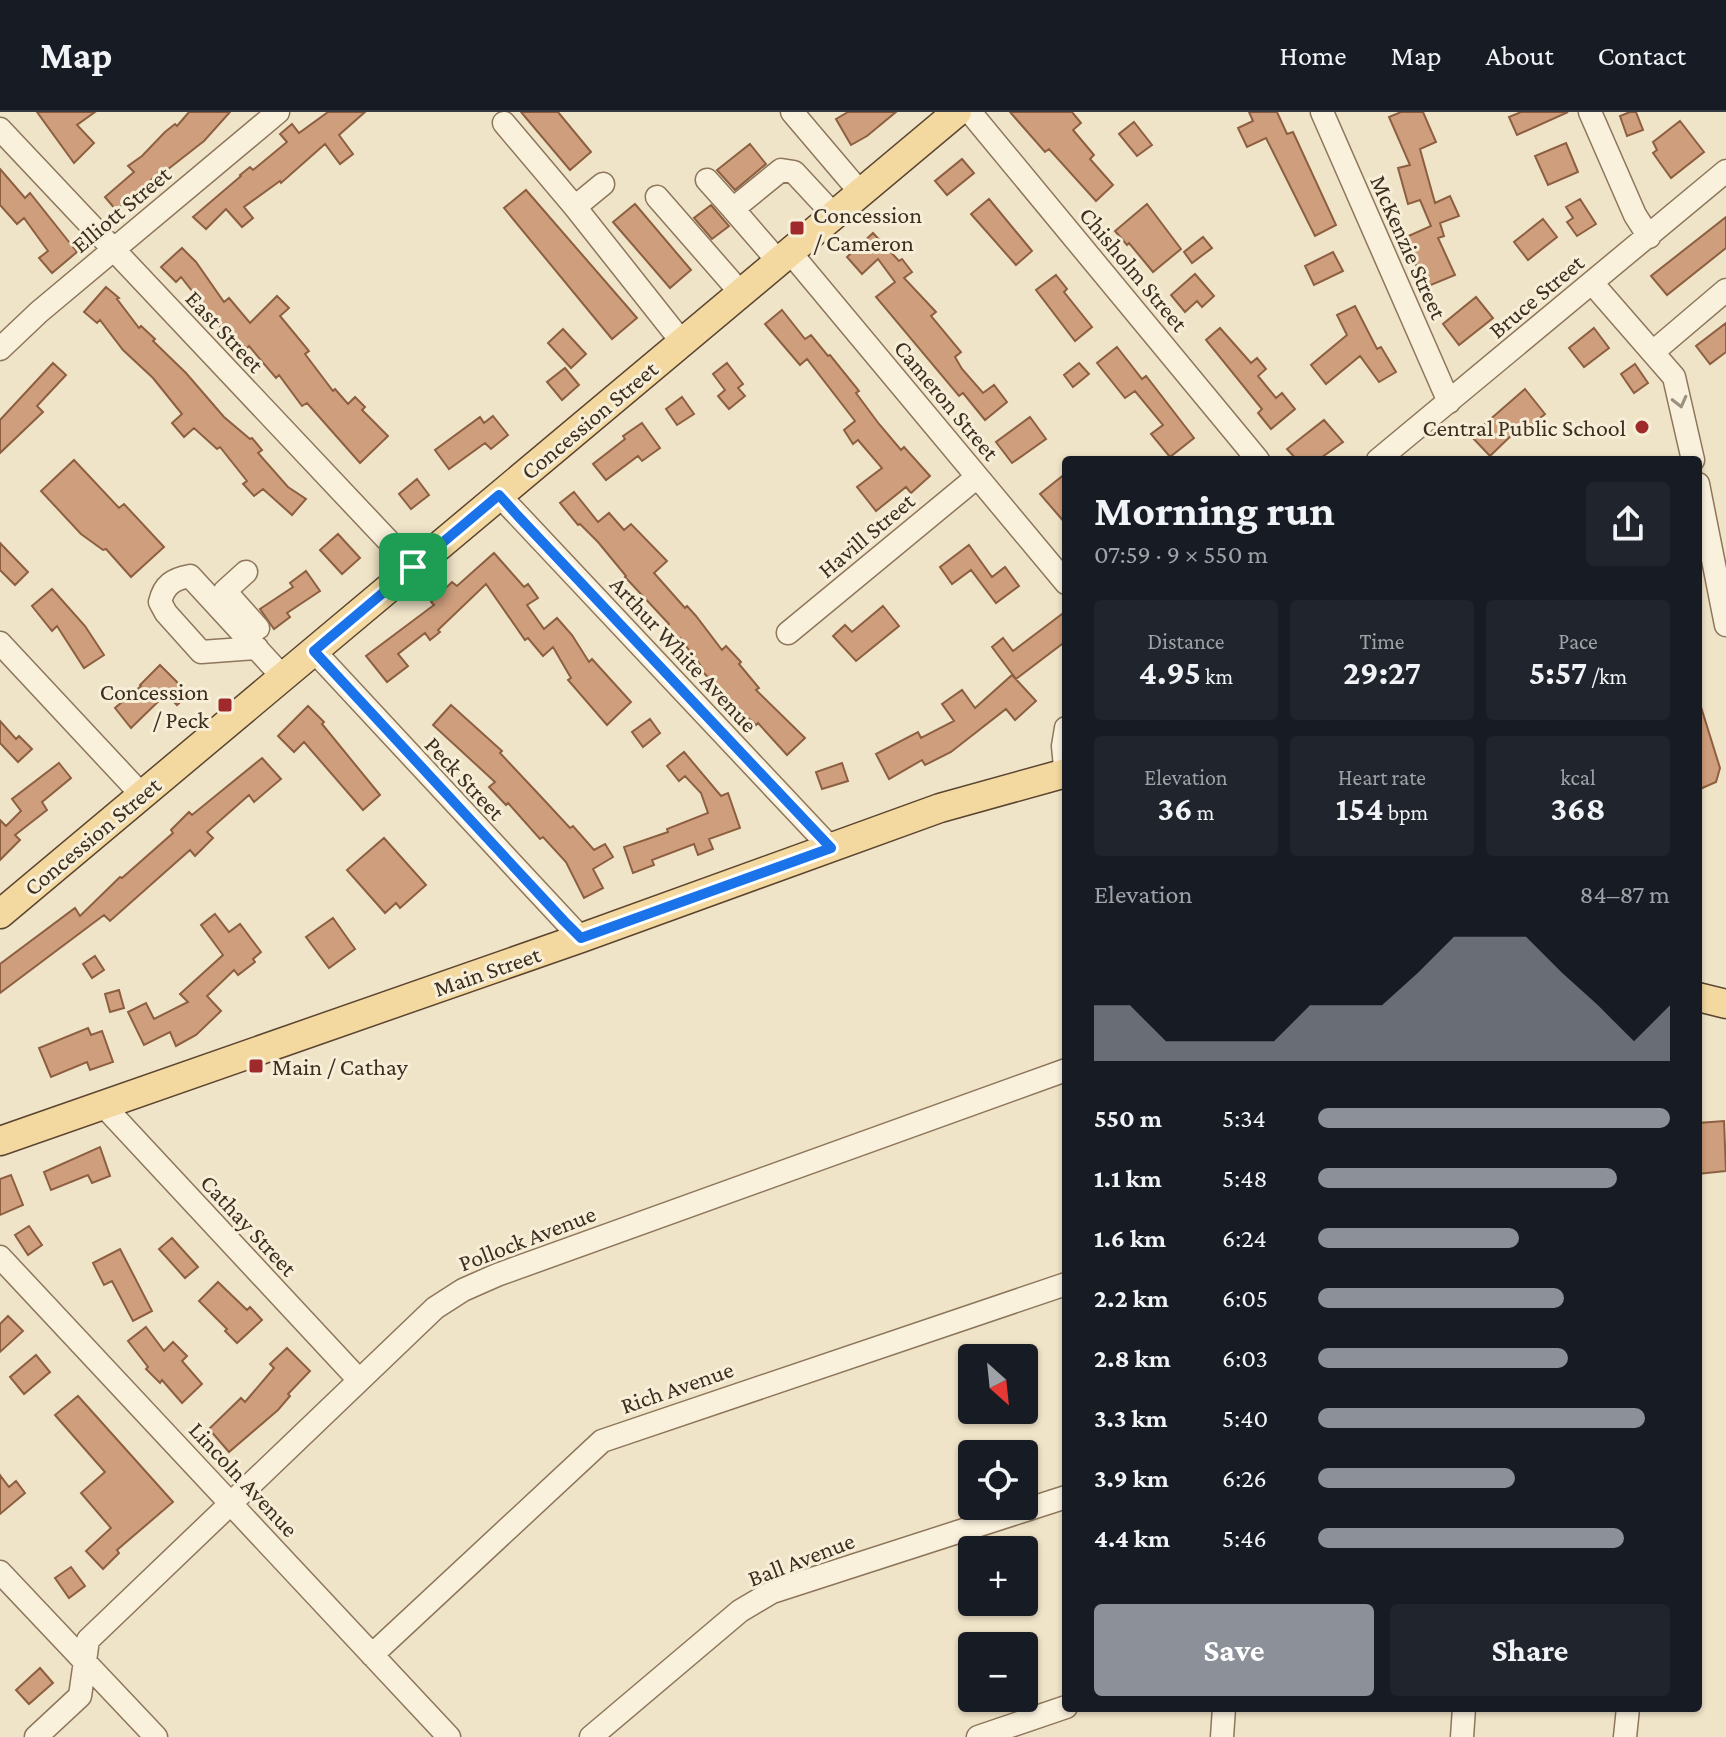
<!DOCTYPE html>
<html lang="en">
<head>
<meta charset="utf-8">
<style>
  :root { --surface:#171b24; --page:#20242c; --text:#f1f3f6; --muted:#9ea1a6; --line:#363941; --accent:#8c9099 }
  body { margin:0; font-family:"Crimson Pro",serif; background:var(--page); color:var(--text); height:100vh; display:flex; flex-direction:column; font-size:30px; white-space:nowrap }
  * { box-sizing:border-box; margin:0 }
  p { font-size:26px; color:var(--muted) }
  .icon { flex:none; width:44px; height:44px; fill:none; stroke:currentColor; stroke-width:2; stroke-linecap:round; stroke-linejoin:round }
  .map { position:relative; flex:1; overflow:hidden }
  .details { position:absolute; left:1062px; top:344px; width:640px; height:1256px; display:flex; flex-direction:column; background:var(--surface); border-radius:8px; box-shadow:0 2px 6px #0004 }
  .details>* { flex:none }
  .needle { width:52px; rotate:153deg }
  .buttons { position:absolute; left:958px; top:1232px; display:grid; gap:16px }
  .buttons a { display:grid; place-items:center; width:80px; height:80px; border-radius:8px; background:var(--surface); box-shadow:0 2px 6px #0004; font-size:40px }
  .pin { position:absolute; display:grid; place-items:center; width:68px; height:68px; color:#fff; margin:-34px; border-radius:16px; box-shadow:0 4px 12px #0006 }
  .round { display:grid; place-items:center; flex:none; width:84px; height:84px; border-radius:8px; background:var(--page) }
  .headline { display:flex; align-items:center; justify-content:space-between; height:136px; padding:0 32px }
  h1 { font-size:44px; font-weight:700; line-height:60px }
  .stats { display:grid; grid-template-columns:repeat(3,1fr); gap:12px; height:136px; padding:8px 32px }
  .stats div { display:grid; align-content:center; border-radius:8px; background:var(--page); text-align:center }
  .stats b { font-size:34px; font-weight:700 }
  .stats small { font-size:22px; font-weight:400 }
  .stats p { font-size:22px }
  .chart { height:224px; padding:16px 32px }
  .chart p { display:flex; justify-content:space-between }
  .chart svg { width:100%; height:144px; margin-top:8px; fill:var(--accent); opacity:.7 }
  .button { display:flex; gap:16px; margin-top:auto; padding:16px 32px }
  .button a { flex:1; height:92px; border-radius:8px; background:var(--accent); color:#fff; font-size:32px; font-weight:700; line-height:92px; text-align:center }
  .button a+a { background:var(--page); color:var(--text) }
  ul { padding:0 32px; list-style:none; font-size:26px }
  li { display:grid; grid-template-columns:128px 96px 1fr; align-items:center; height:60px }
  li i { height:20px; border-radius:10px; background:var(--accent) }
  header { display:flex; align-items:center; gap:48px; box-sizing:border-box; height:112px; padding:0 40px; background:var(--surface); border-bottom:2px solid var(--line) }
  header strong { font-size:38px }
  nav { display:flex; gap:44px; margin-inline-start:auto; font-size:28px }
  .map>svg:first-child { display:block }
</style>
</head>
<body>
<header>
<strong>Map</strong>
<nav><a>Home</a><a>Map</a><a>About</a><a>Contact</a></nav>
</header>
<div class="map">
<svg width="1726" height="1625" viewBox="0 0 1726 1625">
  <rect width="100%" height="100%" fill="#f0e4c8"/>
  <path fill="#cf9f7d" stroke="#8d5f41" stroke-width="2" d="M37 0H95L77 13 94 31 74 51Z
    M189 0H230L204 29 167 58 165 56 116 98 105 85 134 60 128 54 142 44 165 20 175 12 177 14Z
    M328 0H365L339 23 353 42 340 52 325 32 281 71 280 69 244 95 253 106 242 115 226 97 206 117 193 105 241 64 240 63 250 55 253 58 287 30 280 22 292 12 299 21Z
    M521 0H558L591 40 570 58Z
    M848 0H896L867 24 851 33 836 7Z
    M1010 0H1072L1081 11 1073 18 1094 43 1090 47 1113 73 1096 89 1049 37 1045 40Z
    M1249 0H1277L1287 22 1293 20 1336 113 1315 124 1266 26 1247 35 1238 16 1253 9Z
    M1401 0H1423L1436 30 1420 37 1435 91 1450 84 1459 104 1440 111 1444 124 1438 126 1455 163 1426 175 1404 126 1431 114 1420 88 1408 92 1398 56 1410 53 1389 5Z
    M1521 0H1568L1517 23 1509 5Z
    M1630 0H1636L1643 18 1627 24 1620 4Z
    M1680 9 1704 40 1671 66 1653 41 1657 38 1653 30Z
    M1134 10 1152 33 1137 44 1119 22Z
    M1566 31 1578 60 1548 73 1535 44Z
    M750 32 766 52 735 78 717 58Z
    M962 47 974 61 947 83 935 69Z
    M0 57 25 86 30 81 77 140 52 161 39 146 48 139 24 106 17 112 0 93Z
    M526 78 637 206 612 227 504 96Z
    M989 87 1032 139 1016 153 971 102Z
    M1580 87 1596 112 1577 124 1567 110 1573 106 1566 95Z
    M635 92 691 158 670 176 613 110Z
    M1147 92 1181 137 1153 160 1129 131 1127 133 1115 119Z
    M711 93 729 114 712 127 694 106Z
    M1726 105V136L1667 183 1651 164Z
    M1543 107 1557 125 1528 148 1514 130Z
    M873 121 899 149 902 147 912 160 904 166 936 200 931 204 961 240 955 245 962 257 983 281 994 273 1007 290 985 308 963 281 959 284 876 185 895 170 878 147 862 162 847 145Z
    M1203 125 1212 136 1192 151 1184 140Z
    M182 136 196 150 224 190 229 186 250 211 277 184 289 196 280 204 309 239 305 242 333 279 335 277 348 292 355 285 365 295 362 298 388 324 360 351 307 291 302 294 279 263 276 266 249 234 245 238 223 218 181 165 176 170 161 155Z
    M1333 140 1343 159 1314 173 1305 154Z
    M1195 162 1214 184 1202 195 1197 189 1185 200 1171 183Z
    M1056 163 1067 177 1064 180 1092 215 1075 229 1036 178Z
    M106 175 119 186 117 187 139 216 141 214 155 227 153 229 186 261 224 305 250 327 252 326 262 338 258 341 288 375 306 387 292 403 263 377 254 384 243 372 247 369 220 335 217 337 194 316 184 325 172 311 182 302 153 266 123 238 100 208 97 211 84 200Z
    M1476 185 1493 206 1459 233 1443 212Z
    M1355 194 1377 237 1381 235 1396 260 1379 270 1360 244 1326 272 1311 253 1347 223 1337 203Z
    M782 198 805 227 811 223 828 244 830 243 859 279 856 281 879 312 901 338 904 335 930 364 911 381 906 375 876 399 857 375 882 356 858 328 853 332 844 318 855 309 807 247 800 253 765 212Z
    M1726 211V240L1710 252 1696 234Z
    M1220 216 1251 251 1257 246 1266 257 1258 264 1276 286 1282 281 1295 297 1271 317 1258 301 1262 297 1206 228Z
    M1594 216 1609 236 1584 255 1569 236Z
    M563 217 586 242 571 256 548 231Z
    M1117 235 1142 267 1146 264 1194 326 1170 345 1151 322 1163 313 1135 279 1125 286 1097 251Z
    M53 251 66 263 37 294 43 300 0 341V308Z
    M727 251 743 272 738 276 745 284 729 297 718 284 725 278 713 262Z
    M1079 251 1089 262 1073 275 1064 263Z
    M1635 252 1648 271 1634 281 1621 262Z
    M565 256 579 273 562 288 547 270Z
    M1525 277 1545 302 1523 320 1520 315 1490 344 1471 324Z
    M682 285 694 302 677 313 666 297Z
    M493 304 508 323 491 337 485 331 449 357 435 338 480 305 484 311Z
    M1030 305 1046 327 1012 351 996 330Z
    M1324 308 1343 330 1318 348H1297L1287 337Z
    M642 311 660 336 642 349 638 344 606 368 593 352 625 327 623 324Z
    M74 348 119 396 124 392 164 435 131 465 106 437 103 438 81 422 41 379Z
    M1066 361V412L1040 382Z
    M417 367 429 383 411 397 399 382Z
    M574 380 598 410 609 401 624 418 631 412 667 449 654 461 685 496 687 494 696 504 722 538 726 534 741 550 739 552 759 576 756 578 805 626 787 643 758 611 756 613 736 595 701 558 703 557 680 526 676 530 663 518 669 512 625 465 626 464 598 430 580 412 578 413 560 391Z
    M338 422 360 446 342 462 320 438Z
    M0 431 28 460 15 473 0 458Z
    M969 433 992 465 1005 455 1019 474 996 491 971 458 952 472 940 455Z
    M494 441 524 475 528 472 538 486 527 493 544 517 557 506 572 523 589 550 592 547 631 590 607 613 568 568 571 566 553 535 543 544 528 526 525 528 486 472 438 518 440 520 430 528 425 521 398 542 408 554 387 570 366 544 434 493 431 490 452 470 457 474Z
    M306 459 320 479 287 501 290 505 274 517 260 497 293 475 290 471Z
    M52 477 85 514 104 543 84 556 57 514 52 519 32 494Z
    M883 494 899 514 856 549 833 524 845 513 852 520Z
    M1066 499V529L1016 567 992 535 1003 526 1013 539Z
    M160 553 189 582 177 593 166 582 131 616 115 596 141 574 140 573Z
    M1012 563 1036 589 1015 608 1006 597 951 640 925 653 922 648 889 667 876 642 918 620 921 626 954 609 942 592 962 578 975 596Z
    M451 593 502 639 500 641 545 689 570 716 573 714 594 738 605 732 613 745 593 757 603 776 584 786 566 750 543 725 540 727 508 691 506 693 489 675 495 670 433 613Z
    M308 594 324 610 322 612 380 683 363 698 304 630 294 640 278 624Z
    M1698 595H1701L1720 656 1716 670 1698 678Z
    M650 607 660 621 643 635 632 620Z
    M0 609 16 627 19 624 32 637 18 650 0 631Z
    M684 640 721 684 728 681 740 716 709 727 713 737 698 743 694 732 652 748 654 753 633 761 624 735 668 720 667 717 708 701 701 681 685 664 679 669 667 654Z
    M262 646 281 667 254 690 249 683 207 720 213 726 195 744 190 738 110 809 104 803 0 881V852L75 796 80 804 120 765 122 766 173 721 171 718 189 700 192 703Z
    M59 651 71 666 42 690 47 698 15 723 20 728 0 748V708L6 714 21 699 12 687Z
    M842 651 848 669 822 677 816 660Z
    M384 726 426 773 400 796 396 791 385 801 347 758Z
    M215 802 229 820 240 812 261 840 253 847 255 850 238 863 234 858 207 884 221 899 196 923 176 934 170 920 144 933 128 900 146 891 154 907 188 890 180 882 223 843 201 813Z
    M333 806 355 837 329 856 306 825Z
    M95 844 104 858 92 866 83 852Z
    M119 878 124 896 110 900 105 882Z
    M88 916 91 923 102 919 113 950 90 958 87 950 51 965 39 936Z
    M1724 1009 1726 1059 1698 1062V1011Z
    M100 1035 110 1064 92 1071 88 1063 51 1078 44 1060Z
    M11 1063 23 1093 0 1103V1067Z
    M29 1114 42 1133 28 1143 15 1123Z
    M172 1126 198 1155 185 1166 159 1137Z
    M120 1137 152 1199 133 1209 112 1169 104 1173 93 1151Z
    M218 1170 247 1198 250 1195 262 1208 237 1231 225 1219 227 1217 199 1189Z
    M8 1204 23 1219 0 1240V1212Z
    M146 1215 164 1239 173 1230 187 1244 182 1249 202 1272 182 1291 162 1268 160 1271 146 1257 148 1255 128 1229Z
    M287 1236 310 1259 288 1282 290 1284 278 1298 229 1340 209 1317 241 1286 245 1290 274 1256 270 1252Z
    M36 1243 50 1260 24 1282 10 1265Z
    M78 1284 173 1390 117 1438 119 1441 103 1457 86 1439 111 1416 81 1381 105 1360 55 1303Z
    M0 1363 9 1375 16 1369 25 1381 0 1402Z
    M71 1455 85 1474 69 1486 55 1466Z
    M40 1556 53 1571 29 1592 16 1578Z"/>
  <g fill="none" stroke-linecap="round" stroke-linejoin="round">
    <g stroke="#8d765c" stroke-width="25">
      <path id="minor" d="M792 0 860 80
        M970 0 1258 348
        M1322 0 1449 290
        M1590 0 1635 103 1649 125
        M504 11 575 95 682 230
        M0 17 413 455
        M707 68 733 97
        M657 85 740 180
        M575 95 603 72
        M789 139 1066 471
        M778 149 733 97 781 58 794 60 833 102
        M1593 172 1674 265 1693 348
        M0 237 39 200 278 0
        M1653 240 1726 178
        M1378 348 1726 59
        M1698 372 1726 513
        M499 383 831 736
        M246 460 225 479 258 516
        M788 521 977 365
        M0 531 141 682
        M257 536 201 540 166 501 160 490C164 473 173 467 190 464L270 551 283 565
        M314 539 581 826
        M1066 616 1063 634 1066 665
        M103 993 359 1268
        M0 1145 449 1625
        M0 1460 156 1625
        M372 1543 602 1329 1066 1172
        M36 1625 80 1584 88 1528 435 1196 463 1178 497 1163 1066 958
        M591 1625 740 1499 772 1480 1066 1385
        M978 1625 1066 1595
        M1222 1625 1224 1596
        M1462 1625 1464 1596
        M1625 1625 1628 1596"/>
    </g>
    <g stroke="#5b4430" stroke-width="31">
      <path id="major" d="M0 802 957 0
        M1698 885 1726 892
        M0 1029 581 826 940 696 1066 661"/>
    </g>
    <use href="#minor" stroke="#faf1dc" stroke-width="22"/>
    <use href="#major" stroke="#f3d9a0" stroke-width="28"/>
  </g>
  <defs><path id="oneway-chevron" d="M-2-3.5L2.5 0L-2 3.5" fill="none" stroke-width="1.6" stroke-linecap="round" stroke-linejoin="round" transform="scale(2)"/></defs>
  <use stroke="#9c907e" href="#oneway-chevron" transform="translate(1680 290) rotate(76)"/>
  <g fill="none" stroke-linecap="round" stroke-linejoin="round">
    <g stroke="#fff" stroke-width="16">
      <path id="route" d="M499 383 517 403 831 736 581 826 564 809 314 539Z"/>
    </g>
    <use href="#route" stroke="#1a73e8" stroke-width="10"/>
  </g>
  <g fill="#9e2a2b" stroke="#f7eed8" stroke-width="3">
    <rect x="789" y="108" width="16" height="16" rx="4"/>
    <circle cx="1642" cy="315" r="8"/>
    <rect x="217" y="585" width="16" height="16" rx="4"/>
    <rect x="248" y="946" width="16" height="16" rx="4"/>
  </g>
  <g text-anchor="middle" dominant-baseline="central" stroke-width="6" stroke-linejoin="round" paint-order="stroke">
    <g font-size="24" fill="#3d2e20" stroke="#f7eed8">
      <text transform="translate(121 97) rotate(-40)">Elliott Street</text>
      <text transform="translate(1409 135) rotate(66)">McKenzie Street</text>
      <text transform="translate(1134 157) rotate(50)">Chisholm Street</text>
      <text transform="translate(1536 184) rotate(-40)">Bruce Street</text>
      <text transform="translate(225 219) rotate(47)">East Street</text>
      <text transform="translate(947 288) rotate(50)">Cameron Street</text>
      <text transform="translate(589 308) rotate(-40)">Concession Street</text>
      <text transform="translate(866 423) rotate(-40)">Havill Street</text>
      <text transform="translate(684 542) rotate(47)">Arthur White Avenue</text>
      <text transform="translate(465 666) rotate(47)">Peck Street</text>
      <text transform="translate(92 724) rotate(-40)">Concession Street</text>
      <text transform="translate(487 859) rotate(-19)">Main Street</text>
      <text transform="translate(249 1113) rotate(47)">Cathay Street</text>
      <text transform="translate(527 1126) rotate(-21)">Pollock Avenue</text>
      <text transform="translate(677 1275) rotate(-19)">Rich Avenue</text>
      <text transform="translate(244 1367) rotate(47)">Lincoln Avenue</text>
      <text transform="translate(801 1447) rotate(-21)">Ball Avenue</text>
    </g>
    <g font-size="24" fill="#3d2e20" stroke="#f7eed8" text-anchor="start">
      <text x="813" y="102">Concession<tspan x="813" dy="28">/ Cameron</tspan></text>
      <text x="1626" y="315" text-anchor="end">Central Public School</text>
      <text x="209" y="579" text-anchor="end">Concession<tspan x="209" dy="28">/ Peck</tspan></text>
      <text x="272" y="954">Main / Cathay</text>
    </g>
  </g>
</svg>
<div class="buttons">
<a><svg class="needle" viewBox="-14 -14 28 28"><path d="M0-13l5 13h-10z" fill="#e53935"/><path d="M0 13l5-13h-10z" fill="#9ea1a6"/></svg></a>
<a><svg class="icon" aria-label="locate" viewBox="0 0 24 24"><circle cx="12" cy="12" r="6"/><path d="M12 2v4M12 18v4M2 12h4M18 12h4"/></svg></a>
<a>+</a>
<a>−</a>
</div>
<div class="pin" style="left:413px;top:455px;background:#1e9e55"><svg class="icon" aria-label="arrive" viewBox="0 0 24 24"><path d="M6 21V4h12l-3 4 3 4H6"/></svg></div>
<section class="details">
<div class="headline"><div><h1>Morning run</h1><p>07:59 · 9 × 550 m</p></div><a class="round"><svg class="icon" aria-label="share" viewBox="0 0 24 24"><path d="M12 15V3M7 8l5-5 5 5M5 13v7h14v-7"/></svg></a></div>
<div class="stats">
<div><p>Distance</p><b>4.95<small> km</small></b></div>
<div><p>Time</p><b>29:27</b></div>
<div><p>Pace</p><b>5:57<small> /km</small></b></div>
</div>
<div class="stats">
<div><p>Elevation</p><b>36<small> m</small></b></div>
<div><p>Heart rate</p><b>154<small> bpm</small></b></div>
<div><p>kcal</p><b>368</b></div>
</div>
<div class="chart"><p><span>Elevation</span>84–87 m</p>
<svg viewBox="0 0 160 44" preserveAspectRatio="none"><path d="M0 44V27L10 27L20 38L30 38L40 38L50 38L60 27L70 27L80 27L90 17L100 6L110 6L120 6L130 17L140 27L150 38L160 27V44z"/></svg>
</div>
<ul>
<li><b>550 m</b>5:34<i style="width:100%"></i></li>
<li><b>1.1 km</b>5:48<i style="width:85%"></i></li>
<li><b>1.6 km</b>6:24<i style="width:57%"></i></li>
<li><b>2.2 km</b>6:05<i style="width:70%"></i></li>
<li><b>2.8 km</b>6:03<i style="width:71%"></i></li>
<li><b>3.3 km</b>5:40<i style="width:93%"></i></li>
<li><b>3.9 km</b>6:26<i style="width:56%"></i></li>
<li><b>4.4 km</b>5:46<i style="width:87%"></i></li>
</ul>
<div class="button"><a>Save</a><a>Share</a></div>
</section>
</div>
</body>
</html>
